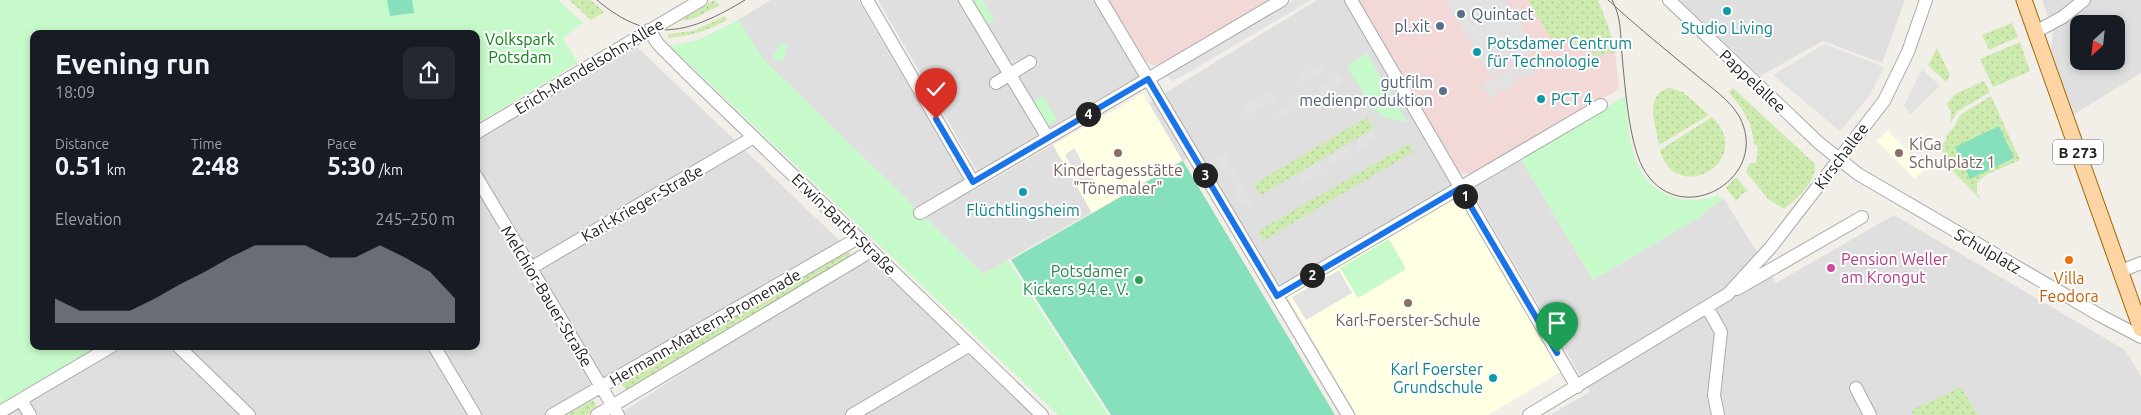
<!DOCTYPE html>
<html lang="en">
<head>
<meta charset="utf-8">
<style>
  :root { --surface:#171b24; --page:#242831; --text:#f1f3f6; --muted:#9ea1a6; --accent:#8c9099 }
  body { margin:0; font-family:Ubuntu,sans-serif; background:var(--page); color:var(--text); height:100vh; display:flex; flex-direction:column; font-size:19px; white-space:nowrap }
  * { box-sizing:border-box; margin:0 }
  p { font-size:16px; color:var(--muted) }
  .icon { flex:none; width:28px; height:28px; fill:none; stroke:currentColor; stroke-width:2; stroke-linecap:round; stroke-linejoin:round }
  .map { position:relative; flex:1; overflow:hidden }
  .drawer { position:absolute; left:30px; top:30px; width:450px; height:320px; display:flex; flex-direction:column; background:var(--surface); border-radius:10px; box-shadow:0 2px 8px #0003 }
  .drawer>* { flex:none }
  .needle { width:32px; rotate:207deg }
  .tools { position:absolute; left:2070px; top:15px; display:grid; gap:10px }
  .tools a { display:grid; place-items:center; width:55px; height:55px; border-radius:10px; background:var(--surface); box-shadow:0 2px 8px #0003; font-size:25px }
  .pin { position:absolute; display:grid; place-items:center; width:42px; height:42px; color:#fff; margin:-51px -21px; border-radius:50% 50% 50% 0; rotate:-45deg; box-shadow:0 0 5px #0007 }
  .pin .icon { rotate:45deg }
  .km { position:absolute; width:25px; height:25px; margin:-12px; border-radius:50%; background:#222; color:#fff; font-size:14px; line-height:25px; text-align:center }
  .round { display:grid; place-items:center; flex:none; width:52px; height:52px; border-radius:10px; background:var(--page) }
  .overview { display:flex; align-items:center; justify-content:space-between; height:85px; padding:0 25px }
  h1 { font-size:28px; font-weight:600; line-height:38px }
  .metrics { display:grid; grid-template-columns:repeat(3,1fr); gap:8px; height:85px; padding:5px 25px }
  .metrics div { display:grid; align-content:center }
  .metrics b { font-size:25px; font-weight:600 }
  .metrics small { font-size:14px; font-weight:400 }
  .metrics p { font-size:14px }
  .chart { height:140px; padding:10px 25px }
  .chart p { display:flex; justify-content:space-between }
  .chart svg { width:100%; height:90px; margin-top:5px; fill:var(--accent); opacity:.7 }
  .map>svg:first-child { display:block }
</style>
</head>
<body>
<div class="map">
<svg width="2141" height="415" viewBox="0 0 2141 415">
  <defs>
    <pattern id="grass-dots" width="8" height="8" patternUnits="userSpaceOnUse" patternTransform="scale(1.25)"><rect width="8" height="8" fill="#ceebaf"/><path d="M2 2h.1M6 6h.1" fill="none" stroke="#b1c996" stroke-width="1.8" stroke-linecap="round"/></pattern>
  </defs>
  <rect width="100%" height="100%" fill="#f2eee8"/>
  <path fill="#e0dfdf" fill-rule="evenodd" d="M771 0H858L971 192 1143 93 1149 103 1317 0H1351L1460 188 1277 295 1193 155 983 274 763 59 738 20Z
    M878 0H1095L1141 78 978 173Z
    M1679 0H1905L1882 63 1823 41 1760 76Z
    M2042 0H2141V73L2073 115 2051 49 2053 29ZM2079 24H2116V61H2079Z
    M637 47 840 241 551 415H0L116 346H476V139Z
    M1521 159 1593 280 1705 214V211L1724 199 1776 283 1894 215 2125 350 2141 376V415H1550L1590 392 1470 189Z
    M871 251 1042 415H618Z"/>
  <path fill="#f2d9d8" d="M1108 0H1269L1163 65H1152L1144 60Z
    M1358 0H1598L1614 43 1619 89 1476 173 1463 174 1459 171Z"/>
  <path fill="#ffffe4" d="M1143 93 1182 160 1092 213 1053 145Z
    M1888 131 1925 168 1915 179 1877 141Z
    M1453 199 1464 203 1564 370 1488 415H1357L1287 296Z"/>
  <path fill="url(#grass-dots)" d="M569 0H591L604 12 591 20Z
    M714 0 720 5 693 19 680 21Z
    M1528 0H1598L1614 43 1616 52 1595 56 1589 46 1552 40Z
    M725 16 727 20C707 31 690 36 668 38V34L693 31Z
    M2012 23 2018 37 1989 50 1982 35Z
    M2020 42 2030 71 1993 87 1980 59Z
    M1937 48 1950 75 1946 82 1928 65Z
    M1984 81 1990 92 1958 111 1950 124 1951 111 1946 104 1957 93Z
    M1670 88 1683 92 1709 115 1659 145C1656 127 1643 93 1670 88Z
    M1733 88 1815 164C1816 183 1797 198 1784 209L1768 199 1746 172 1750 163H1756L1758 146 1754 144C1753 123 1742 108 1729 92Z
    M1991 96 2020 160 1986 175 1977 183V193L1982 201 1951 169 1940 145 1946 141 1947 135 1954 127 1960 115Z
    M1367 117 1374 128 1261 195 1254 184Z
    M1712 117C1757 161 1675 207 1660 150Z
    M1409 144 1413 152 1263 241 1258 231Z
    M1736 177 1748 191 1743 193 1736 201 1726 188Z
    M847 250 854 258 627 392 621 383Z
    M1961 387 1978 415H1913L1912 410Z
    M593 400 598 408 587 415H567Z"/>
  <path fill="#c7faca" d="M0 0H558L583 23 563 38 578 63 476 124V34H34V346H101L0 406Z
    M969 0H982L994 20 985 26Z
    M738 20 763 59 983 274 1008 260 1108 415H1058L670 46 698 40Z
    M781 43 787 45 783 60 777 61 773 56Z
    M1367 53 1407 122 1384 117 1373 108 1347 66Z
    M1043 96 1057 120 1047 126 1033 102Z
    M1625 96C1628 117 1628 141 1636 161 1649 196 1686 208 1718 195L1724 199 1705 211V214L1593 280 1521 159Z
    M1389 239 1406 269 1358 298 1340 268Z"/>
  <path fill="#87e0bc" d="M387 0H412L414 13 390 16Z
    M1999 126 2014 158 1970 179 1955 147Z
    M1183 161 1335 415H1111L1011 260Z"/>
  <path fill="#e2e2e2" d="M1294 0H1311L1172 82 1167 75Z
    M1445 0H1506L1536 50 1490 76Z
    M1825 44 1884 67 1870 95 1840 131 1773 75Z
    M1527 59 1535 73 1522 80 1518 74 1514 75 1518 83 1502 92 1498 86 1494 87 1498 94 1490 99 1482 85Z
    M1319 64 1323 71 1302 83 1298 76Z
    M1922 69 1940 86 1911 114 1904 106Z
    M1339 75 1343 82 1322 95 1318 88Z
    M1270 91 1275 100 1247 116 1242 108Z
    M1297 100 1301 107 1275 122 1271 115Z
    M1372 131 1377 139 1359 149 1355 142Z
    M1074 148 1094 182 1083 187 1065 155Z
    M1346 148 1350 155 1332 165 1328 158Z
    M1223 152 1235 173 1228 177 1215 157Z
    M1318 163 1323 171 1302 183 1298 175Z
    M1239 181 1252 203 1245 207 1232 184Z
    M1339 270 1352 293 1306 320 1292 297Z"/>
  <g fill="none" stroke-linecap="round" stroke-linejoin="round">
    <g stroke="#a9a9a9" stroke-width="14">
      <path id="minor" d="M867 0 973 182
        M965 0 1048 138
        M1101 0 1348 415
        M1351 0 1577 387
        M1669 0 1819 143 1858 174 2101 316 2141 337
        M649 30 658 44 690 76 1042 415
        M2035 32 2063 17 2084 0
        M996 83 1030 62
        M476 133 701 0
        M476 176 618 415
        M920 213 1282 0
        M531 268 754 137
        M2121 271 2141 263
        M1737 289 1862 217
        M1277 295 1601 105
        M1707 307 1721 332 1714 395 1718 415
        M178 346 249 415
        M434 346 475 415
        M1856 388 1870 415
        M21 400 30 415
        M0 412 112 346
        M552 415 858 238
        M597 415 871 251
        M852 415 970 345
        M1529 415 1728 294 1771 247 1884 101 1908 52 1926 0"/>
    </g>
    <g stroke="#9f6800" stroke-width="17">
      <path id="major" d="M2024 0 2141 329"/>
    </g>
    <use href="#minor" stroke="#fff" stroke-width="12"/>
    <use href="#major" stroke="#fdd4a3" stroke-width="15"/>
    <path stroke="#707070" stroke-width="1" d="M597 0C651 46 690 33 745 0
      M1608 0C1636 26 1666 50 1695 74 1710 87 1729 99 1739 116 1772 176 1684 230 1646 173 1629 149 1625 85 1622 55 1620 35 1622 18 1612 0"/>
  </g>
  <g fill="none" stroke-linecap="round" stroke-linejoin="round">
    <g stroke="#fff" stroke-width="10">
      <path id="route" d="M936 119 973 182 1148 79 1277 296 1460 188 1557 353"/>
    </g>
    <use href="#route" stroke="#1a73e8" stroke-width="6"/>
  </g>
  <g fill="#0f9aa8" stroke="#fff" stroke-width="2">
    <circle cx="1727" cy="11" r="5"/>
    <circle cx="1477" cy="52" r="5"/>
    <circle cx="1541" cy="99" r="5"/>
    <circle cx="1023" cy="192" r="5"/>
    <circle cx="1493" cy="378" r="5"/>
  </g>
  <g fill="#5c6f8a" stroke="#fff" stroke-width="2">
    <circle cx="1461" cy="14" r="5"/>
    <circle cx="1440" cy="26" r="5"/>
    <circle cx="1443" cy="91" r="5"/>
  </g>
  <g fill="#8d6e63" stroke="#fff" stroke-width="2">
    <circle cx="1118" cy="153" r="5"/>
    <circle cx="1899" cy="153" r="5"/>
    <circle cx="1408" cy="303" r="5"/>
  </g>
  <circle fill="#e8710a" stroke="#fff" stroke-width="2" cx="2069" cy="260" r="5"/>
  <circle fill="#d1479c" stroke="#fff" stroke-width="2" cx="1831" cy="268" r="5"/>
  <circle fill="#2e9e5b" stroke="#fff" stroke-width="2" cx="1139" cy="280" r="5"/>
  <g text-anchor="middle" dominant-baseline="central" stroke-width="4" stroke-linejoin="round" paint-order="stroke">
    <rect fill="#fff" stroke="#646464" stroke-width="1" x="2053" y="139.5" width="50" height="25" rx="4"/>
    <g font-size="15" font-weight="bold" fill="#222">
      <text x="2078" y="152">B 273</text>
    </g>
    <g font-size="16" fill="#4e5e75" stroke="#fff" text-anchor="end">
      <text x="1471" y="14" text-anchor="start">Quintact</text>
      <text x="1430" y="26">pl.xit</text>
      <text x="1433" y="82">gutfilm<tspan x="1433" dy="18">medienproduktion</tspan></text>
    </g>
    <g font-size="16" fill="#0d838f" stroke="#fff">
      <text x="1727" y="28">Studio Living</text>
      <text x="1487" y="43" text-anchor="start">Potsdamer Centrum<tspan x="1487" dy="18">für Technologie</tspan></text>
      <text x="1551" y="99" text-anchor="start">PCT 4</text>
      <text x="1023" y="210">Flüchtlingsheim</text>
      <text x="1483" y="369" text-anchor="end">Karl Foerster<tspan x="1483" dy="18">Grundschule</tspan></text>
    </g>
    <g font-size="16" fill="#0b8413" stroke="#fff">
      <text x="520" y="39">Volkspark<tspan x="520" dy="18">Potsdam</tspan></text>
    </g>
    <g font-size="16" fill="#222" stroke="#fff">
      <text transform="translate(589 66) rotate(-31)">Erich-Mendelsohn-Allee</text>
      <text transform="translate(1753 81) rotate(43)">Pappelallee</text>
      <text transform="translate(1841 156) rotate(-53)">Kirschallee</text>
      <text transform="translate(642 203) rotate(-30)">Karl-Krieger-Straße</text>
      <text transform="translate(844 224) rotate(44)">Erwin-Barth-Straße</text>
      <text transform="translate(1988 251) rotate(30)">Schulplatz</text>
      <text transform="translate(547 296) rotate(59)">Melchior-Bauer-Straße</text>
      <text transform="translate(705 327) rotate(-30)">Hermann-Mattern-Promenade</text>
    </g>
    <g font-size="16" fill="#785e54" stroke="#fff">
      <text x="1909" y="144" text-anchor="start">KiGa<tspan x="1909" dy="18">Schulplatz 1</tspan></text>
      <text x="1118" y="170">Kindertagesstätte<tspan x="1118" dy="18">"Tönemaler"</tspan></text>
      <text x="1408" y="320">Karl-Foerster-Schule</text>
    </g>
    <g font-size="16" fill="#b23c85" stroke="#fff" text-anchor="start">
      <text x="1841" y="259">Pension Weller<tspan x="1841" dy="18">am Krongut</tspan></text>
    </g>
    <g font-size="16" fill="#27864d" stroke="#fff" text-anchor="end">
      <text x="1129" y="271">Potsdamer<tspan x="1129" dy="18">Kickers 94 e. V.</tspan></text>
    </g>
    <g font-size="16" fill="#c56008" stroke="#fff">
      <text x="2069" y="278">Villa<tspan x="2069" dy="18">Feodora</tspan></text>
    </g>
  </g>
</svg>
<div class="tools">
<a><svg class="needle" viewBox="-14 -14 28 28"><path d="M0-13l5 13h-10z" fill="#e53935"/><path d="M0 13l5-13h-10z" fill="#9ea1a6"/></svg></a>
</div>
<div class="pin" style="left:1557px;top:353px;background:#1e9e55"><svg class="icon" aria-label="arrive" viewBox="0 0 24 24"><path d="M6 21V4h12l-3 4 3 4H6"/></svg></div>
<div class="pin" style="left:936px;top:119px;background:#d93025"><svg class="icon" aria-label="check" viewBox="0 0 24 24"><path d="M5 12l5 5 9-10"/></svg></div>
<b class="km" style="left:1465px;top:196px">1</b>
<b class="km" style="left:1312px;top:275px">2</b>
<b class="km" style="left:1205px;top:175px">3</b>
<b class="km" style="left:1088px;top:114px">4</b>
<section class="drawer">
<div class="overview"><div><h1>Evening run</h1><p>18:09</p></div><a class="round"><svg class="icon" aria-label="share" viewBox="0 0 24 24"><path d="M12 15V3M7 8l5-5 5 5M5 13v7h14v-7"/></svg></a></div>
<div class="metrics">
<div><p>Distance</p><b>0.51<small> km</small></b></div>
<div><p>Time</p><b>2:48</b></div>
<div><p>Pace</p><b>5:30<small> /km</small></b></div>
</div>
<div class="chart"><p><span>Elevation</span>245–250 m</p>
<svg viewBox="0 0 160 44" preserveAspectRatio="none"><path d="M0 44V32L10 38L20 38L30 38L40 32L50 25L60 19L70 12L80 6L90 6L100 6L110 12L120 12L130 6L140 12L150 19L160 32V44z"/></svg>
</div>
</section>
</div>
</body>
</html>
